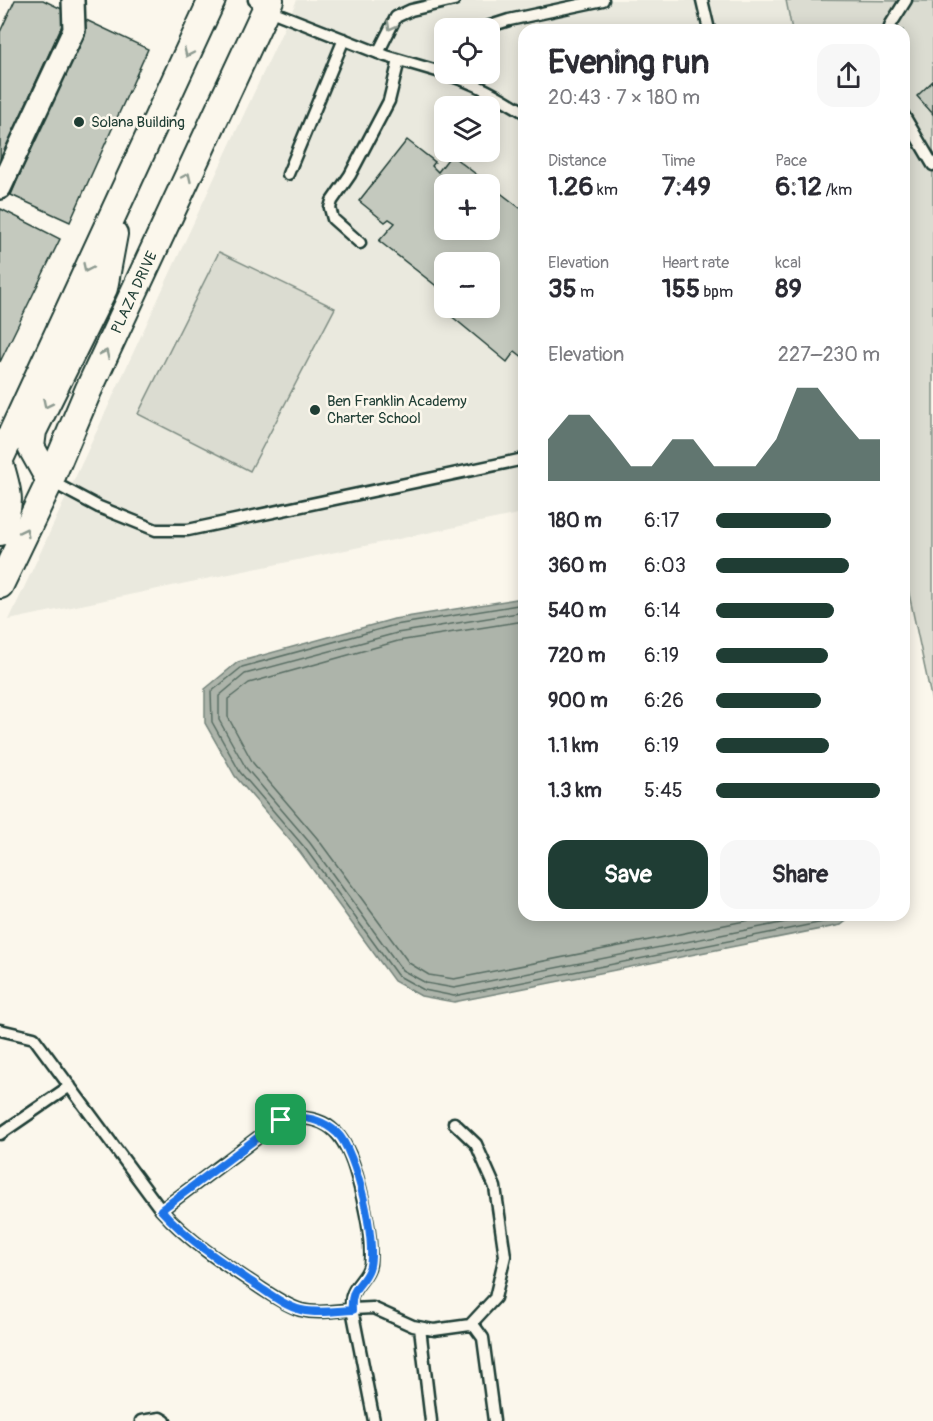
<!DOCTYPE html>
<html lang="en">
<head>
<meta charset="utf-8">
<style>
  :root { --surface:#fff; --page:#f7f7f7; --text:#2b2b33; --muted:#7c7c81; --accent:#1f3d34 }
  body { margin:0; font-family:Pangolin,sans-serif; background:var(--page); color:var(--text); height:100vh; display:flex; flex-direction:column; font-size:22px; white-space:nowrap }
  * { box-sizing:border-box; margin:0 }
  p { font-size:20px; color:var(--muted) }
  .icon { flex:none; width:33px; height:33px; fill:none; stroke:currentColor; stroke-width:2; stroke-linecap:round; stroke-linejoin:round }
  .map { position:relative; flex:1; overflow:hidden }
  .drawer { position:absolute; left:518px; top:24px; width:392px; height:897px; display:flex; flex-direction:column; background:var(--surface); border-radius:18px; box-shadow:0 3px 15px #0003 }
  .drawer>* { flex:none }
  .buttons { position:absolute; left:434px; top:18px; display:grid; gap:12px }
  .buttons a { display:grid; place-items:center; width:66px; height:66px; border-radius:12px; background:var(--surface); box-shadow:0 3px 15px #0003; font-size:30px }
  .pin { position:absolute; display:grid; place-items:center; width:51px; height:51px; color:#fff; margin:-26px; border-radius:12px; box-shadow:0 3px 9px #0006 }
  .round { display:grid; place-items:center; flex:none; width:63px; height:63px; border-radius:18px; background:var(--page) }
  .summary { display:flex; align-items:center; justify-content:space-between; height:102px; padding:0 30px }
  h1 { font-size:33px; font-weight:700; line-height:45px }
  .metrics { display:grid; grid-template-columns:repeat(3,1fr); gap:9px; height:102px; padding:6px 30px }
  .metrics div { display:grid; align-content:center }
  .metrics b { font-size:26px; font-weight:700 }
  .metrics small { font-size:16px; font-weight:400 }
  .metrics p { font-size:16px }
  .chart { height:168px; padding:12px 30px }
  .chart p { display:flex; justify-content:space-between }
  .chart svg { width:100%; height:108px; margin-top:6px; fill:var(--accent); opacity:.7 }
  .button { display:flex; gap:12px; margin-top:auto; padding:12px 30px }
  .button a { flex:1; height:69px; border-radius:18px; background:var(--accent); color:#fff; font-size:24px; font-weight:700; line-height:69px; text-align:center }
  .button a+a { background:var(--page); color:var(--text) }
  ul { padding:0 30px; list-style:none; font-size:20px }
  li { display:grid; grid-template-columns:96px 72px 1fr; align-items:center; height:45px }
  li i { height:15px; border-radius:8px; background:var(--accent) }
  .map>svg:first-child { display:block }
</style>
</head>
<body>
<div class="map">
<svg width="933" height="1421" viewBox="0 0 933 1421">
  <rect width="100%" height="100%" fill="#fbf7ec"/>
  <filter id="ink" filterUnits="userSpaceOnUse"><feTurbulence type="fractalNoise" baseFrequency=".0167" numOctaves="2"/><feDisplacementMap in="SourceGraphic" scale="12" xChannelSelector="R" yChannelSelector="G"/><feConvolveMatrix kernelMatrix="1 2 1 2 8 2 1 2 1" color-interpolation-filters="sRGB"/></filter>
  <g filter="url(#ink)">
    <path fill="#eae9de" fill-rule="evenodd" d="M297 0H786L792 30H524L523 513 9 620ZM444 28H489V74H444ZM444 106H489V152H444ZM444 184H489V230H444ZM444 262H489V308H444Z"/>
    <path fill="#dbdcd1" stroke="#7d8c82" stroke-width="1.5" d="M786 0 933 1V706L903 566V30H792Z
      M219 252 335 308 250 471 138 414Z"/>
    <path fill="#adb4aa" stroke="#74847b" stroke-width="1.5" d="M523 598 524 915H854L841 925 454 1002 421 996 394 981 300 852 235 776 205 723V689L238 662 394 619Z"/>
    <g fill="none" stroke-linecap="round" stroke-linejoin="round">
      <path stroke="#586d63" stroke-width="1.5" d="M524 604 395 625 242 667 211 692 212 722 240 772 305 848 397 975 424 990 454 996 838 919 844 915
        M524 612 397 633 245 674 219 696V720L246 768 310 843 402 970 426 983 454 988 821 915
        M524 621 398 641 249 683 228 699V717L253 763 317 838 409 963 429 975 454 979 775 915"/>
    </g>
    <path fill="#c4c9be" stroke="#1f3d34" stroke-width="1.5" fill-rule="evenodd" d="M15 0H43L68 12 0 161V32Z
      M86 20 148 49 70 222 11 195Z
      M933 81V114L917 96Z
      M407 140 435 162 432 166 438 172 451 155 524 211V358L515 351 507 362 444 310 446 308H489V262H444V292L379 241 395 223 389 219 385 222 359 201ZM444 184H489V230H444Z
      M1 209 60 239 0 362V212Z"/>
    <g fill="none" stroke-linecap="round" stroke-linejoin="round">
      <g stroke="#1f3d34" stroke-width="15">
        <path id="service" d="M254 0 266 9 386 56 444 73
          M702 0 709 30
          M484 28 509 20 603 0
          M889 30 891 24 906 0
          M378 53 396 17 411 10 454 0
          M445 74C474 82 498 96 524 112
          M903 114 933 165
          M288 174 344 39
          M360 243 333 219 330 208 332 201 350 175 389 101 399 60
          M50 481 99 507 156 530H188L524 459
          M0 1030 34 1038 161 1210C189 1241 221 1262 256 1285 270 1294 285 1305 301 1310 317 1314 336 1311 352 1309L374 1421
          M454 1123 476 1144 495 1187 505 1256 495 1298 470 1325
          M0 1134 70 1086
          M161 1210 281 1120C339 1108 351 1150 362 1196 367 1218 372 1241 370 1264 368 1277 355 1284 352 1296 350 1299 352 1306 352 1309L373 1308 413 1326 434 1330 470 1325 475 1327 483 1338 494 1421
          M420 1328 431 1421
          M141 1421 160 1418 165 1421"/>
      </g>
      <g stroke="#1f3d34" stroke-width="26">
        <path id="minor" d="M0 188 74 30 73 0"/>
      </g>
      <g stroke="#1f3d34" stroke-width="30">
        <g id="tertiary">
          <path d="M0 459 212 0"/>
          <path d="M0 464C9 494 12 502 0 532"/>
          <path d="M50 481 31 447 33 431 104 288 114 234"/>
          <path id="s1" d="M0 585 50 481 88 391 270 0"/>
        </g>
      </g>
      <use href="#service" stroke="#fbf7ec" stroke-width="10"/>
      <use href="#minor" stroke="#fbf7ec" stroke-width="21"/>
      <use href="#tertiary" stroke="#fbf7ec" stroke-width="26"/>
    </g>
    <defs><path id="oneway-chevron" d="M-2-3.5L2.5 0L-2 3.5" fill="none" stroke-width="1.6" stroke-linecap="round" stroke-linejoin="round" transform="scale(1.5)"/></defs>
    <g stroke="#8d9a90">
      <use href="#oneway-chevron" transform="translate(391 26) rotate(118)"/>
      <use href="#oneway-chevron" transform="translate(188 53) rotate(115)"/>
      <use href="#oneway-chevron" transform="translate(187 177) rotate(-65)"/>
      <use href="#oneway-chevron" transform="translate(87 268) rotate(115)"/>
      <use href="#oneway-chevron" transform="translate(105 354) rotate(-65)"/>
      <use href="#oneway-chevron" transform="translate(47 404) rotate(116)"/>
      <use href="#oneway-chevron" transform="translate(25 532) rotate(-64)"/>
    </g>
  </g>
  <g fill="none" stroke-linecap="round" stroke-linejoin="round" filter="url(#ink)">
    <g stroke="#fff" stroke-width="12">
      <path id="route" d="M295 1117C311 1118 324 1121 337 1133 356 1150 378 1244 369 1269 362 1287 350 1286 352 1310 336 1311 317 1314 301 1310 285 1306 270 1294 256 1285 222 1262 189 1241 161 1210L281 1120Z"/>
    </g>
    <use href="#route" stroke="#1a73e8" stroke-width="8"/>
  </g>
  <g fill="#1f3d34" stroke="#fbf7ec" stroke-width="2">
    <circle cx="79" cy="122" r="6"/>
    <circle cx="315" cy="410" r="6"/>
  </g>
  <g text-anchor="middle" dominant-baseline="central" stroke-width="5" stroke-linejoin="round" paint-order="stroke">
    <g font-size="15" fill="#1f3d34" stroke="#fbf7ec" text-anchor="start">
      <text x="91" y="122">Solana Building</text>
      <text x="327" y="401">Ben Franklin Academy<tspan x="327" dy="17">Charter School</tspan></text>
    </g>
    <g font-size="15" fill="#1f3d34" stroke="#fbf7ec">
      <text stroke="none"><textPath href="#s1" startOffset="322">PLAZA DRIVE</textPath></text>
    </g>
  </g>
</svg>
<div class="buttons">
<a><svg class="icon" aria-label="locate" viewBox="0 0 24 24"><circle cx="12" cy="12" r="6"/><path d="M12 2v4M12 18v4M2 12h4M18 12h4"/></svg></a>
<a><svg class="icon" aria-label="layers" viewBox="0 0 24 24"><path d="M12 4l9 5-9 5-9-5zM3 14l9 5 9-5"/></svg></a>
<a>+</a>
<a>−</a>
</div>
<div class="pin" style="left:281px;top:1120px;background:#1e9e55"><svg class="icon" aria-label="arrive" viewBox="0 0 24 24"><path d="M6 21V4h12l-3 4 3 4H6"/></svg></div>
<section class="drawer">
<div class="summary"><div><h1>Evening run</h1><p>20:43 · 7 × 180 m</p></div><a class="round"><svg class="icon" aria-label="share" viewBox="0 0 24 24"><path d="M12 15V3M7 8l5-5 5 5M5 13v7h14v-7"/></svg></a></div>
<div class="metrics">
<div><p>Distance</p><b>1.26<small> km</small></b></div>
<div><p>Time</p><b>7:49</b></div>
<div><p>Pace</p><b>6:12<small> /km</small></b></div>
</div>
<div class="metrics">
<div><p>Elevation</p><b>35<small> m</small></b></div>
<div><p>Heart rate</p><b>155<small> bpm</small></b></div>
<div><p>kcal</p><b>89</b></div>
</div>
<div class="chart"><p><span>Elevation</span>227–230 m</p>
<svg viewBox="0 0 160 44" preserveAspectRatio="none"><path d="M0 44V27L10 17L20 17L30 27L40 38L50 38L60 27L70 27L80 38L90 38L100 38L110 27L120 6L130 6L140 17L150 27L160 27V44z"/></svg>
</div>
<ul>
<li><b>180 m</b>6:17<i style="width:70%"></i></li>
<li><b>360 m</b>6:03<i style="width:81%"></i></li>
<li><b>540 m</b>6:14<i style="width:72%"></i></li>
<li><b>720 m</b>6:19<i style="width:68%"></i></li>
<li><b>900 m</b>6:26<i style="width:64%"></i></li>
<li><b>1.1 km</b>6:19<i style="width:69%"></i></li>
<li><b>1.3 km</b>5:45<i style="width:100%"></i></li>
</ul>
<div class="button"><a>Save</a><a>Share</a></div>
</section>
</div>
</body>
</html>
